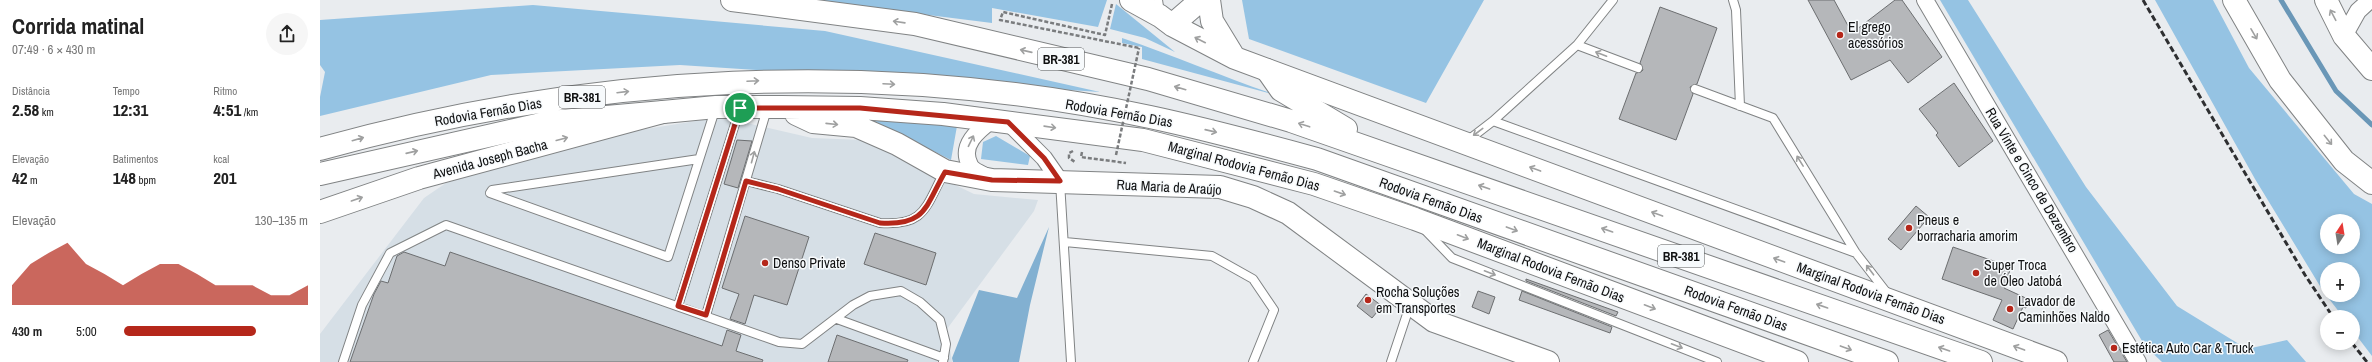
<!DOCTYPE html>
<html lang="pt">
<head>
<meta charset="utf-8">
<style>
  :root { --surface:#fff; --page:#f6f6f6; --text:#222; --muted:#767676; --accent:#b5271a }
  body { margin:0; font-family:"Archivo Narrow",sans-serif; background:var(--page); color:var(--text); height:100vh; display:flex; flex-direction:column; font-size:15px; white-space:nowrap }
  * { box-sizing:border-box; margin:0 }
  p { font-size:13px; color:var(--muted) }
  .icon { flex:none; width:22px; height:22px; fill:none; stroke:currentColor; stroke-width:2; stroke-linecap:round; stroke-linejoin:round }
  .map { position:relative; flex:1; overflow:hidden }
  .sheet { display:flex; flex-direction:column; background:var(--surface); width:320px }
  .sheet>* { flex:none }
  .needle { width:26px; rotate:12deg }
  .fabs { position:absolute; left:2000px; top:214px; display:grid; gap:8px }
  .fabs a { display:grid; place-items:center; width:40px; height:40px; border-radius:50%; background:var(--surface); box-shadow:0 2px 10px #0003; font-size:20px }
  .pin { position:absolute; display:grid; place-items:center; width:34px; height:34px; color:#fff; margin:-17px; border:2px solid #fff; border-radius:50%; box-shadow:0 1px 4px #0007 }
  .round { display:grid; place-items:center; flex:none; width:42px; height:42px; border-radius:21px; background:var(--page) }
  .summary { display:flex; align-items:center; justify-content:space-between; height:68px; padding:0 12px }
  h1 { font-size:22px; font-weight:700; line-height:30px }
  .figures { display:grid; grid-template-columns:repeat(3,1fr); gap:6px; height:68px; padding:4px 12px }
  .figures div { display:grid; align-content:center }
  .figures b { font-size:17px; font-weight:700 }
  .figures small { font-size:11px; font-weight:400 }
  .figures p { font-size:11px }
  .chart { height:112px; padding:8px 12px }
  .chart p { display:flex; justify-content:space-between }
  .chart svg { width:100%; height:72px; margin-top:4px; fill:var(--accent); opacity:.7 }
  ul { padding:0 12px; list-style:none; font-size:13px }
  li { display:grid; grid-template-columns:64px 48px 1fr; align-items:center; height:30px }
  li i { height:10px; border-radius:5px; background:var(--accent) }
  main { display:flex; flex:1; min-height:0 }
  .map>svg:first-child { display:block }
</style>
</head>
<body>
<main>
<section class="sheet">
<div class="summary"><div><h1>Corrida matinal</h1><p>07:49 · 6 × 430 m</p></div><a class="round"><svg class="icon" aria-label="share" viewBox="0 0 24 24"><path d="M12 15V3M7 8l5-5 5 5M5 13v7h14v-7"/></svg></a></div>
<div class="figures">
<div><p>Distância</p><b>2.58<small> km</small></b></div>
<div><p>Tempo</p><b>12:31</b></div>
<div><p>Ritmo</p><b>4:51<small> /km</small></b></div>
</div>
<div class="figures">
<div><p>Elevação</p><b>42<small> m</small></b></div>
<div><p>Batimentos</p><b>148<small> bpm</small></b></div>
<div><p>kcal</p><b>201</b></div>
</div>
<div class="chart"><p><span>Elevação</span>130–135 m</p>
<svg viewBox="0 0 160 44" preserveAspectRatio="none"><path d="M0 44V32L10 19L20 12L30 6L40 19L50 25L60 32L70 25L80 19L90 19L100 25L110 32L120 32L130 32L140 38L150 38L160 32V44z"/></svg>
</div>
<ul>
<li><b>430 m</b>5:00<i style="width:72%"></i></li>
</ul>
</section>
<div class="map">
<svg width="2052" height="362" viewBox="0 0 2052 362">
  <rect width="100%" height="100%" fill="#e9ecef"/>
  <path fill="#d6dfe6" d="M401 117 492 138 542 140 654 194 718 200 714 211 627 329 632 362H0V334L104 198 126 183 270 138Z"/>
  <path fill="#95c3e3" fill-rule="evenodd" d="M489 0H787L778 27 672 8V23Z
    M922 0H1164L1106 103 929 39Z
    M1620 0H1648L1766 187 1857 306 1927 349 1967 340 1986 362H1842L1825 346Z
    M1835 0H1893L1929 68 2034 194 2052 204V356L2033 331V317H2023L2003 291 1935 179ZM2007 221H2033V247H2007ZM2007 269H2033V295H2007Z
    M796 4 855 52 825 38 790 29Z
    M213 5 505 31 780 92 360 65 171 75 0 116V97L5 72 0 65V20Z
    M802 38C855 56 906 78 959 96L822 59V47L802 43Z
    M550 119 637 126 631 160Z
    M676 136 710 156 708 165 661 159 663 142Z"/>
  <path fill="#82b0d1" d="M729 227 710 305 699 362H633L632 358 659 290 697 298Z"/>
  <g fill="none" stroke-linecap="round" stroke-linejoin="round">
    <path stroke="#6a97b7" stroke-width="5" d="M1961 0 2016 91 2052 125"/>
  </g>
  <path fill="#b5b7ba" stroke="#6c6e70" d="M1488 0H1514L1532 33 1575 0H1582L1622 57 1588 83 1570 60 1531 80Z
    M1340 7 1397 28 1377 84 1370 87 1373 94 1356 140 1299 119 1316 73 1321 72 1323 70 1320 63Z
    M1634 83 1673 141 1639 167 1616 135 1618 133 1599 109Z
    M417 140 432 141 418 188 404 184Z
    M1596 206 1609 217 1581 250 1568 239Z
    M425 216 489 237 467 305 434 295 425 324 410 319 419 294 402 288Z
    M555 233 616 253 606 285 544 264Z
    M1633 247 1691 267 1684 288 1710 300 1706 308 1703 307 1693 329 1673 320 1682 300 1622 279Z
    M84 252 125 266 130 252 402 346 407 330 421 335 416 351 443 360 442 362H30L54 294 61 281 68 283 77 256Z
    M1206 279 1298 312 1296 316 1206 281Z
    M1158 291 1175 297 1169 314 1152 307Z
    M1202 291 1292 327 1290 333 1199 300Z
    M1046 294 1062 306 1052 318 1037 306Z
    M1788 330 1807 362H1794L1779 335Z
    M517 335 588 360 587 362H508Z"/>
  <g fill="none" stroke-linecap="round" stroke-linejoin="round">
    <g stroke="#808384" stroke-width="10">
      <path id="lane" d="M838 0 840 13
        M1413 0 1416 10 1420 106
        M1257 45 1293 0
        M1375 89 1453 118 1536 253 1567 293
        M1173 121 1536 253
        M1147 141 1173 121 1257 45 1318 68
        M379 159 172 190 170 193 348 257 395 110
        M426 181 458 189 560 223C606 226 605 207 625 171
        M740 182 751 362
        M1105 230 1132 258 1397 362
        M745 242 892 256 933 279 954 310 933 362
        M358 306 420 108
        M386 315 447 109
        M517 319 624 358
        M23 362 42 305 70 253 126 225 459 342 482 344 533 305 550 296 581 291 600 302 620 320 626 344 623 362
        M1071 362 1090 305"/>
    </g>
    <g stroke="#808384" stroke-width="18">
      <path id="street" d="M1605 0 1818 362
        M2024 36 2038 11 2050 0
        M688 122 724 158 740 181
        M667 177C662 174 652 170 650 165 639 145 659 130 672 120"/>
    </g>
    <g stroke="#808384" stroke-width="24">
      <path id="secondary" d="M811 0 840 16 852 25 915 58 1736 362
        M889 0 892 21 914 57
        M852 25 881 0
        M476 114 493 122 536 126 577 144 625 171 672 180 900 187 933 197 968 213 1114 321 1228 362
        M0 212 99 178 343 112 396 107H462L540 108 623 114 823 140 994 184 1095 219 1477 362"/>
    </g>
    <g stroke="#808384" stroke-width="24">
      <path id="primary" d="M1914 0 1960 80 2024 161 2052 183
        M2006 0 2024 36 2052 69"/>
    </g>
    <g stroke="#808384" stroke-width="24">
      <path id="highway" d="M412 0 595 24 828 79 971 121 1661 362
        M947 70 961 90 1026 129
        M0 149C269 74 556 58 830 117 886 129 942 144 997 159L1567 362
        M0 174 230 122 343 112"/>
    </g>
    <path stroke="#7a7c7e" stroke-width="2.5" stroke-dasharray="4 2" stroke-linecap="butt" d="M792 4 785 35 683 12 680 20 819 48
      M753 151 749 153V158L755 162
      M762 152 761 157 806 163"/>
    <use href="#lane" stroke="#fff" stroke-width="8"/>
    <use href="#street" stroke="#fff" stroke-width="16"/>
    <use href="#secondary" stroke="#fff" stroke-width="22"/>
    <use href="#primary" stroke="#fff" stroke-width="22"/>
    <use href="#highway" stroke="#fff" stroke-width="22"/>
    <path stroke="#2e2f31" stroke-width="3" stroke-dasharray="6 3" stroke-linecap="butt" d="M1823 0 1985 275 2013 317
      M2032 343 2047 362"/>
    <path stroke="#7a7c7e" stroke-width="2.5" stroke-dasharray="4 2" stroke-linecap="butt" d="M796 155 819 48"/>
  </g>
  <defs><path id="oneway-shaft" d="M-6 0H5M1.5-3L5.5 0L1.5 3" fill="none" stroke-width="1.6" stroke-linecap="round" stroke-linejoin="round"/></defs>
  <g stroke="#9fa0a0">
    <use href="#oneway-shaft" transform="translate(2013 15) rotate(-118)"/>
    <use href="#oneway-shaft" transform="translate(579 22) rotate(-172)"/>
    <use href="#oneway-shaft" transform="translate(1934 34) rotate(60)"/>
    <use href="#oneway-shaft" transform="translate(880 40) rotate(-153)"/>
    <use href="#oneway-shaft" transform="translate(706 51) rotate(-167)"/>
    <use href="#oneway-shaft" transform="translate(1281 54) rotate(-159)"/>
    <use href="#oneway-shaft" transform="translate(433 81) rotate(-3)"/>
    <use href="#oneway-shaft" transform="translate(569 84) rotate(3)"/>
    <use href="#oneway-shaft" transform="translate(860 88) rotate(-164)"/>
    <use href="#oneway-shaft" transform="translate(303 92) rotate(-7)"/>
    <use href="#oneway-shaft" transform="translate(512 124) rotate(6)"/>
    <use href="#oneway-shaft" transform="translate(984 125) rotate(-162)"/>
    <use href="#oneway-shaft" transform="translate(730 127) rotate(8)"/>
    <use href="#oneway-shaft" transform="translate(891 131) rotate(13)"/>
    <use href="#oneway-shaft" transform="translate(1158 132) rotate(143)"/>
    <use href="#oneway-shaft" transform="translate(38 139) rotate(-16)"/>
    <use href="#oneway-shaft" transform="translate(242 139) rotate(-15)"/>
    <use href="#oneway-shaft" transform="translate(2008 140) rotate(51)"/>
    <use href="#oneway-shaft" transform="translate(651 141) rotate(-64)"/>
    <use href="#oneway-shaft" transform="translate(92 152) rotate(-13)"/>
    <use href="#oneway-shaft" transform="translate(433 157) rotate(-75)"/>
    <use href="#oneway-shaft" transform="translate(1480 161) rotate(-122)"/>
    <use href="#oneway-shaft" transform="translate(1215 169) rotate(-160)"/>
    <use href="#oneway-shaft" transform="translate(1164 187) rotate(-161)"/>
    <use href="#oneway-shaft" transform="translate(1020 193) rotate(19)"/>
    <use href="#oneway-shaft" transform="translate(37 199) rotate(-19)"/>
    <use href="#oneway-shaft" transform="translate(1337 214) rotate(-160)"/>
    <use href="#oneway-shaft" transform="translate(1192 229) rotate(20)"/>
    <use href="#oneway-shaft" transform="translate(1287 230) rotate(-161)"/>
    <use href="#oneway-shaft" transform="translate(1143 237) rotate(21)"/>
    <use href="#oneway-shaft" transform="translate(1459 260) rotate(-160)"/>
    <use href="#oneway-shaft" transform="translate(1550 270) rotate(-127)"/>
    <use href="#oneway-shaft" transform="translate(1170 273) rotate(21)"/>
    <use href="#oneway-shaft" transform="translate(1502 306) rotate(-161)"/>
    <use href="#oneway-shaft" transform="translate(1330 307) rotate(21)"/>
    <use href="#oneway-shaft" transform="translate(1357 346) rotate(21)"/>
    <use href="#oneway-shaft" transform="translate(1526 348) rotate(20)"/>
    <use href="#oneway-shaft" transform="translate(1699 348) rotate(-160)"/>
    <use href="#oneway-shaft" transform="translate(1624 349) rotate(-161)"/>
  </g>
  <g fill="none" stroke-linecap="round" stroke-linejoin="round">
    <g stroke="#fff" stroke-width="8">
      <path id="route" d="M420 108H540L688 122 724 158 740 181 672 180 625 172C605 207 606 226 560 223L458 189 426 181 386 315 358 306Z"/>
    </g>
    <use href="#route" stroke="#b5271a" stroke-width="5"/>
  </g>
  <g fill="#b5271a" stroke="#f7fafc" stroke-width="1.5">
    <circle cx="1520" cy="35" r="4"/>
    <circle cx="1589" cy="228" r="4"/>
    <circle cx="445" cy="263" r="4"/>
    <circle cx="1656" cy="273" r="4"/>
    <circle cx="1048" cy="300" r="4"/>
    <circle cx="1690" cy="309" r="4"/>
    <circle cx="1794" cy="348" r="4"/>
  </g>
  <g text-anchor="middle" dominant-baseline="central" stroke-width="3" stroke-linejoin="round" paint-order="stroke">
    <g fill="#f7fafc" stroke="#555758" stroke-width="1">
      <rect x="718" y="48" width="46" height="22" rx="3"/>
      <rect x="239" y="86" width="46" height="22" rx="3"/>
      <rect x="1338" y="245" width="46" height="22" rx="3"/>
    </g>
    <g font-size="13" font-weight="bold" fill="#101112">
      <text x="741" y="59">BR-381</text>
      <text x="262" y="97">BR-381</text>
      <text x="1361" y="256">BR-381</text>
    </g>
    <g font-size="14" fill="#101112" stroke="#f7fafc" text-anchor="start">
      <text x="1528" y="27">El grego<tspan x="1528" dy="16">acessórios</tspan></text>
      <text x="1597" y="220">Pneus e<tspan x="1597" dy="16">borracharia amorim</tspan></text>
      <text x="453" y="263">Denso Private</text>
      <text x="1664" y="265">Super Troca<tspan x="1664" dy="16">de Óleo Jatobá</tspan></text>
      <text x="1056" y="292">Rocha Soluções<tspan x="1056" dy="16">em Transportes</tspan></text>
      <text x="1698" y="301">Lavador de<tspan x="1698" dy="16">Caminhões Naldo</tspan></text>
      <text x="1802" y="348">Estética Auto Car &amp; Truck</text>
    </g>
    <g font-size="14" fill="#101112" stroke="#f7fafc">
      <text transform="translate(168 112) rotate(-10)">Rodovia Fernão Dias</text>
      <text transform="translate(799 113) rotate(10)">Rodovia Fernão Dias</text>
      <text transform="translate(170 159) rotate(-15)">Avenida Joseph Bacha</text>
      <text transform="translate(924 166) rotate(15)">Marginal Rodovia Fernão Dias</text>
      <text transform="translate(1712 180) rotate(59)">Rua Vinte e Cinco de Dezembro</text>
      <text transform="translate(849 187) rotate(3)">Rua Maria de Araújo</text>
      <text transform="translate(1111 200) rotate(20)">Rodovia Fernão Dias</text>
      <text transform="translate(1231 270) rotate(21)">Marginal Rodovia Fernão Dias</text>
      <text transform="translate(1551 293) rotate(20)">Marginal Rodovia Fernão Dias</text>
      <text transform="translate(1416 308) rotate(20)">Rodovia Fernão Dias</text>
    </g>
  </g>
</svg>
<div class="fabs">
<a><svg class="needle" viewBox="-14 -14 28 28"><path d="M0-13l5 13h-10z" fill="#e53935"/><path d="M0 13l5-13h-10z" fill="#767676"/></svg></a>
<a>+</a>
<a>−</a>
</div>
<div class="pin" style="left:420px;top:108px;background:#1e9e55"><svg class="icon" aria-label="arrive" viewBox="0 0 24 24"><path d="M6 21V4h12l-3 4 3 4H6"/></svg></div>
</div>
</main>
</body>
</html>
